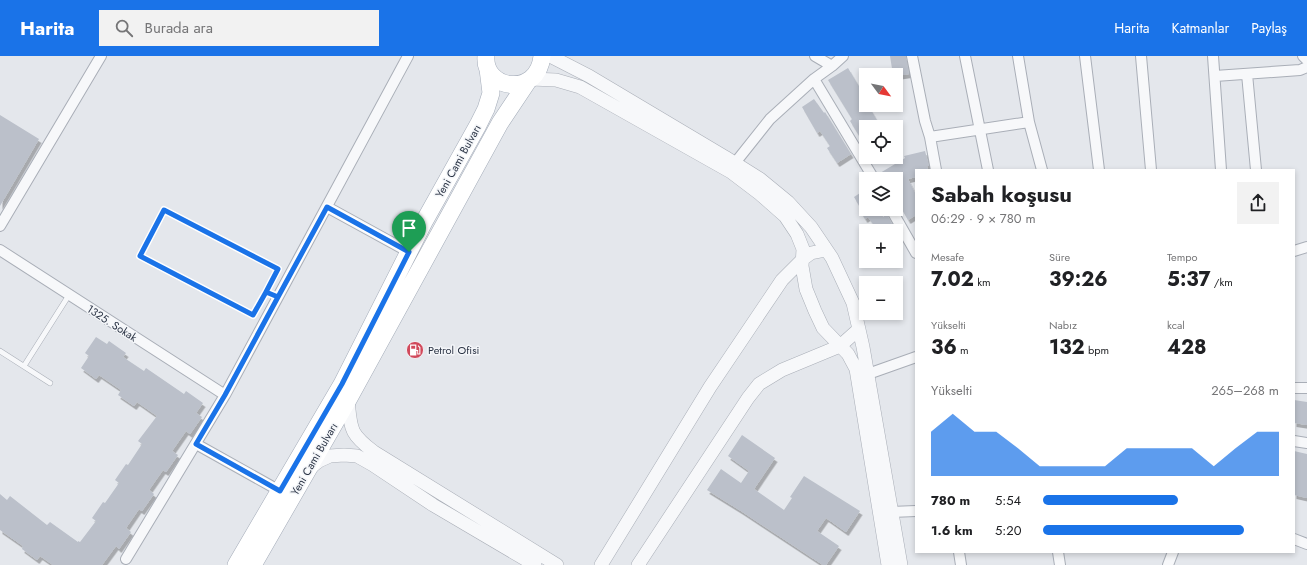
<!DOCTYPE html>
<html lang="tr">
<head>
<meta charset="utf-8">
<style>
  :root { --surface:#fff; --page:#f2f2f2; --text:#202124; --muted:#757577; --accent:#1a73e8 }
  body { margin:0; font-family:Jost,sans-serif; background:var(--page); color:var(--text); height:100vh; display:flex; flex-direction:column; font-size:15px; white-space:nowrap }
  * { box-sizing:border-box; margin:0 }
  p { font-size:13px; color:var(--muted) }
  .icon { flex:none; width:22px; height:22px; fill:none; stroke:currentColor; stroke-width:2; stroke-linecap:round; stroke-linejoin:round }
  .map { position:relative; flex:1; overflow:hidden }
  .details { position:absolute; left:915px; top:113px; width:380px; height:384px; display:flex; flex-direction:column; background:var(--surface); border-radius:0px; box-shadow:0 2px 6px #0003 }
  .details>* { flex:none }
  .needle { width:26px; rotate:122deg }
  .controls { position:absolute; left:859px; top:12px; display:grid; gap:8px }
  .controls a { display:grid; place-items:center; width:44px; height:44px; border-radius:0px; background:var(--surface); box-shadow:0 2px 6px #0003; font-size:20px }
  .pin { position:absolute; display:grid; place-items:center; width:34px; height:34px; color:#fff; margin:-41px -17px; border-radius:50% 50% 50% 0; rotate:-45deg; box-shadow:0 0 4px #0007 }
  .pin .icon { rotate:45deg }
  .round { display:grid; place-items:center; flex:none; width:42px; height:42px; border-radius:0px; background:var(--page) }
  .overview { display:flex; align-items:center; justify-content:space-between; height:68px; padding:0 16px }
  h1 { font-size:22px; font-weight:700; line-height:30px }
  .figures { display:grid; grid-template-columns:repeat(3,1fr); gap:6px; height:68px; padding:4px 16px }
  .figures div { display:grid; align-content:center }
  .figures b { font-size:20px; font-weight:700 }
  .figures small { font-size:11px; font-weight:400 }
  .figures p { font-size:11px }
  .chart { height:112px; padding:8px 16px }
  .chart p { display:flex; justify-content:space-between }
  .chart svg { width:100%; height:72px; margin-top:4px; fill:var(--accent); opacity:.7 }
  ul { padding:0 16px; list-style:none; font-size:13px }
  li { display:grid; grid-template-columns:64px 48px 1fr; align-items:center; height:30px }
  li i { height:10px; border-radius:5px; background:var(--accent) }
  header { display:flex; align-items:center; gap:24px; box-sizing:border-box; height:56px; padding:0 20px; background:var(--accent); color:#fff }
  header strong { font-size:19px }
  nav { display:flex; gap:22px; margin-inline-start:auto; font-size:14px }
  .search { width:280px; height:36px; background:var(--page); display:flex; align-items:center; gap:10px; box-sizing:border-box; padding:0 14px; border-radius:0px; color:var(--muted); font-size:15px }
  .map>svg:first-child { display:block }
</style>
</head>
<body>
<header>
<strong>Harita</strong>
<div class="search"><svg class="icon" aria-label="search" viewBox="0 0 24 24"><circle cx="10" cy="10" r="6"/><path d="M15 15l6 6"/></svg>Burada ara</div>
<nav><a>Harita</a><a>Katmanlar</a><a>Paylaş</a></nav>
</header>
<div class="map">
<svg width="1307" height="509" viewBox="0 0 1307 509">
  <defs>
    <filter id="shadow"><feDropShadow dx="2.5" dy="4" stdDeviation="0" flood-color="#0004"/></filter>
  </defs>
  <rect width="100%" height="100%" fill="#e4e7ec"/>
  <path fill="#bbc0ca" filter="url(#shadow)" d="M890 0H906L909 18 896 20V19H893Z
    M848 12 866 42V49H868L881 71H866V91L850 65 852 63 828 24Z
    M814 43 824 57 825 56 851 98 837 107 827 92 830 90 820 75 817 77 802 51Z
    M0 59 39 83 0 150Z
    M925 95 929 110H927L928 114H916V121L908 123 916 139V159L908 164 896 143V123H884L880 117 905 102 904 100Z
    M866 133V153H880L879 154 883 161 887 158 892 168 882 175H878L868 161 865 163 859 153H861L854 141Z
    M96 281 107 288 109 285 126 297 123 301 144 315 146 312 184 338 186 335 203 347 196 357 202 361 190 378 186 375 172 395 178 399 166 416 163 414 149 434 154 438 142 455 139 453 126 472 131 476 119 493 116 490 102 509H53L40 500 37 504 22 493 23 490 0 474V438L7 444 10 440 47 469 50 466 78 486V485L80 486 96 465 92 462 103 446 105 447 119 427 115 424 126 408 128 409 142 388 138 385 157 360 137 346 134 350 118 339 121 334 99 319 96 323 81 312 89 300 85 297Z
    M1294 344 1307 346V369L1294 367Z
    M742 379 775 402 754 433 784 454 792 442 790 441 804 420 860 455 846 476 826 462 817 475 839 490 826 509H823L741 455 707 434 721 413 741 427 749 415 728 400Z
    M1294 395 1307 398V442L1294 439Z"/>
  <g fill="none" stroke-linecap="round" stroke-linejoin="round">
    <g stroke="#a9aeb7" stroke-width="6">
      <path id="service" d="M164 154 278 213 253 259 140 200Z
        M266 235 278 241
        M0 295 50 327
        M24 310 69 239"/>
    </g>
    <g stroke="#a9aeb7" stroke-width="12">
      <path id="minor" d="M815 0 832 10
        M912 0 925 65 930 81 1029 66 1042 114
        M965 0 988 114
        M1018 0 1029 66
        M1085 0 1099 114
        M1141 0 1151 114
        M1213 0 1221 114
        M1303 0 1307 4
        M1247 18 1256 114
        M1215 20 1300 14 1307 11
        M814 23 874 123
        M930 81 936 114
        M735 107 770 63 814 23 832 10 843 0
        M327 151 409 196
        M891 153 916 197
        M0 170 101 0
        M0 194 225 339
        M1294 195 1307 191
        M868 318 916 301
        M1294 332H1307
        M1294 385 1307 387
        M196 388 280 435
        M891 456 916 455
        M1294 483 1307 488
        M959 496 961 509
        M1058 496 1060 509
        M126 503 225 339 408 0
        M1168 509 1173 496"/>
    </g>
    <g stroke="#a9aeb7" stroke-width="14">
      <path id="tertiary" d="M550 0 589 20 725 101 760 123 788 146 811 171 832 202 853 247 863 291 901 509
        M531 23 556 24 580 31 731 116 760 138 785 160 797 178 803 193 802 210 806 233 815 255 823 272 848 298 856 313 888 509
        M348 344C351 373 349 377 374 396L557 509
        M310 412 319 405 330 400 344 399 357 400 373 409 433 449 535 509
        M601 509 710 331 782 224 803 203 811 197 826 194
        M638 509 748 342 759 328 782 314 840 290 859 273"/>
    </g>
    <g stroke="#a3abb8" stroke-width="18">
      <path id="primary" d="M486 0C483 34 538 42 542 0
        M236 509 342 328 425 164 478 69 486 53 491 37 488 13
        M253 509 348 344 500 67 528 25"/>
    </g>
    <use href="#service" stroke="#f7f8fa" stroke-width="5"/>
    <use href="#minor" stroke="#f7f8fa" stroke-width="10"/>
    <use href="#tertiary" stroke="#f7f8fa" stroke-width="13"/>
    <use href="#primary" stroke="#fff" stroke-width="17"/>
  </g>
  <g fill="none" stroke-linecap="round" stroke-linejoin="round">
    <g stroke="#fff" stroke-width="8">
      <path id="route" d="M409 196 327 151 278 241 266 236 278 213 164 154 140 200 253 259 266 236 278 241 225 339 196 388 280 435 342 328 409 196"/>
    </g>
    <use href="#route" stroke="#1a73e8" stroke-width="5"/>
  </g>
  <defs>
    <g id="fuel-disc" transform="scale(0.9)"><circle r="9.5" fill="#d1495b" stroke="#f4f6f9"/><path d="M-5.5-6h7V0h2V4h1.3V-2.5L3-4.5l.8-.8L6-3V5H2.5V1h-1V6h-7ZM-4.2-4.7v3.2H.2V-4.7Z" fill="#fff"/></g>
  </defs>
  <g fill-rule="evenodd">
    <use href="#fuel-disc" x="415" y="294"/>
  </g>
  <g text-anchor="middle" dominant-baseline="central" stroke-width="3" stroke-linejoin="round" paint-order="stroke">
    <g font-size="11" fill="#2b3445" stroke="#f4f6f9">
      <text transform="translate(458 105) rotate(-61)">Yeni Cami Bulvarı</text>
      <text transform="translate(112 267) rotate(33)">1325. Sokak</text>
      <text transform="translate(314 403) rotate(-60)">Yeni Cami Bulvarı</text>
    </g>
    <g font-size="11" fill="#2b3445" stroke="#f4f6f9" text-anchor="start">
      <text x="428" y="294">Petrol Ofisi</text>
    </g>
  </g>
</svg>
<div class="controls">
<a><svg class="needle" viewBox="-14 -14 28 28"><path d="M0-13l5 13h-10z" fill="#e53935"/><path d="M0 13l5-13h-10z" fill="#757577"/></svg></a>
<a><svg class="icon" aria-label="locate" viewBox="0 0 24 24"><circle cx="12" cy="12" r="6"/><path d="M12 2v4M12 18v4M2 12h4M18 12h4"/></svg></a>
<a><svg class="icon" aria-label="layers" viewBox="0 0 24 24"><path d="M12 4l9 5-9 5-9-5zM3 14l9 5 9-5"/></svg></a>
<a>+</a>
<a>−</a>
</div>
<div class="pin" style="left:409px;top:196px;background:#1e9e55"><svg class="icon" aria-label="arrive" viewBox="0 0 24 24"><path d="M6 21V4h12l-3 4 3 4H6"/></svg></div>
<section class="details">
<div class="overview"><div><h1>Sabah koşusu</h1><p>06:29 · 9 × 780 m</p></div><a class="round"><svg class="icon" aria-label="share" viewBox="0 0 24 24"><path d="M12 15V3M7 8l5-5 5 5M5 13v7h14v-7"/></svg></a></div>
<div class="figures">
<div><p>Mesafe</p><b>7.02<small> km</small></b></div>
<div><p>Süre</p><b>39:26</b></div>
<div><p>Tempo</p><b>5:37<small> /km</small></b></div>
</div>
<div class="figures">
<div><p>Yükselti</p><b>36<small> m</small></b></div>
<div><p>Nabız</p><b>132<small> bpm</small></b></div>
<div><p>kcal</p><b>428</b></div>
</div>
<div class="chart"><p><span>Yükselti</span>265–268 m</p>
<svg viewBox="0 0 160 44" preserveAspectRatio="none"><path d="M0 44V17L10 6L20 17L30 17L40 27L50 38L60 38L70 38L80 38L90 27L100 27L110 27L120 27L130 38L140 27L150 17L160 17V44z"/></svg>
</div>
<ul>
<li><b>780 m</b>5:54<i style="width:57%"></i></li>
<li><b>1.6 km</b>5:20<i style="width:85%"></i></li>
</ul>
</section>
</div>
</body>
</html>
